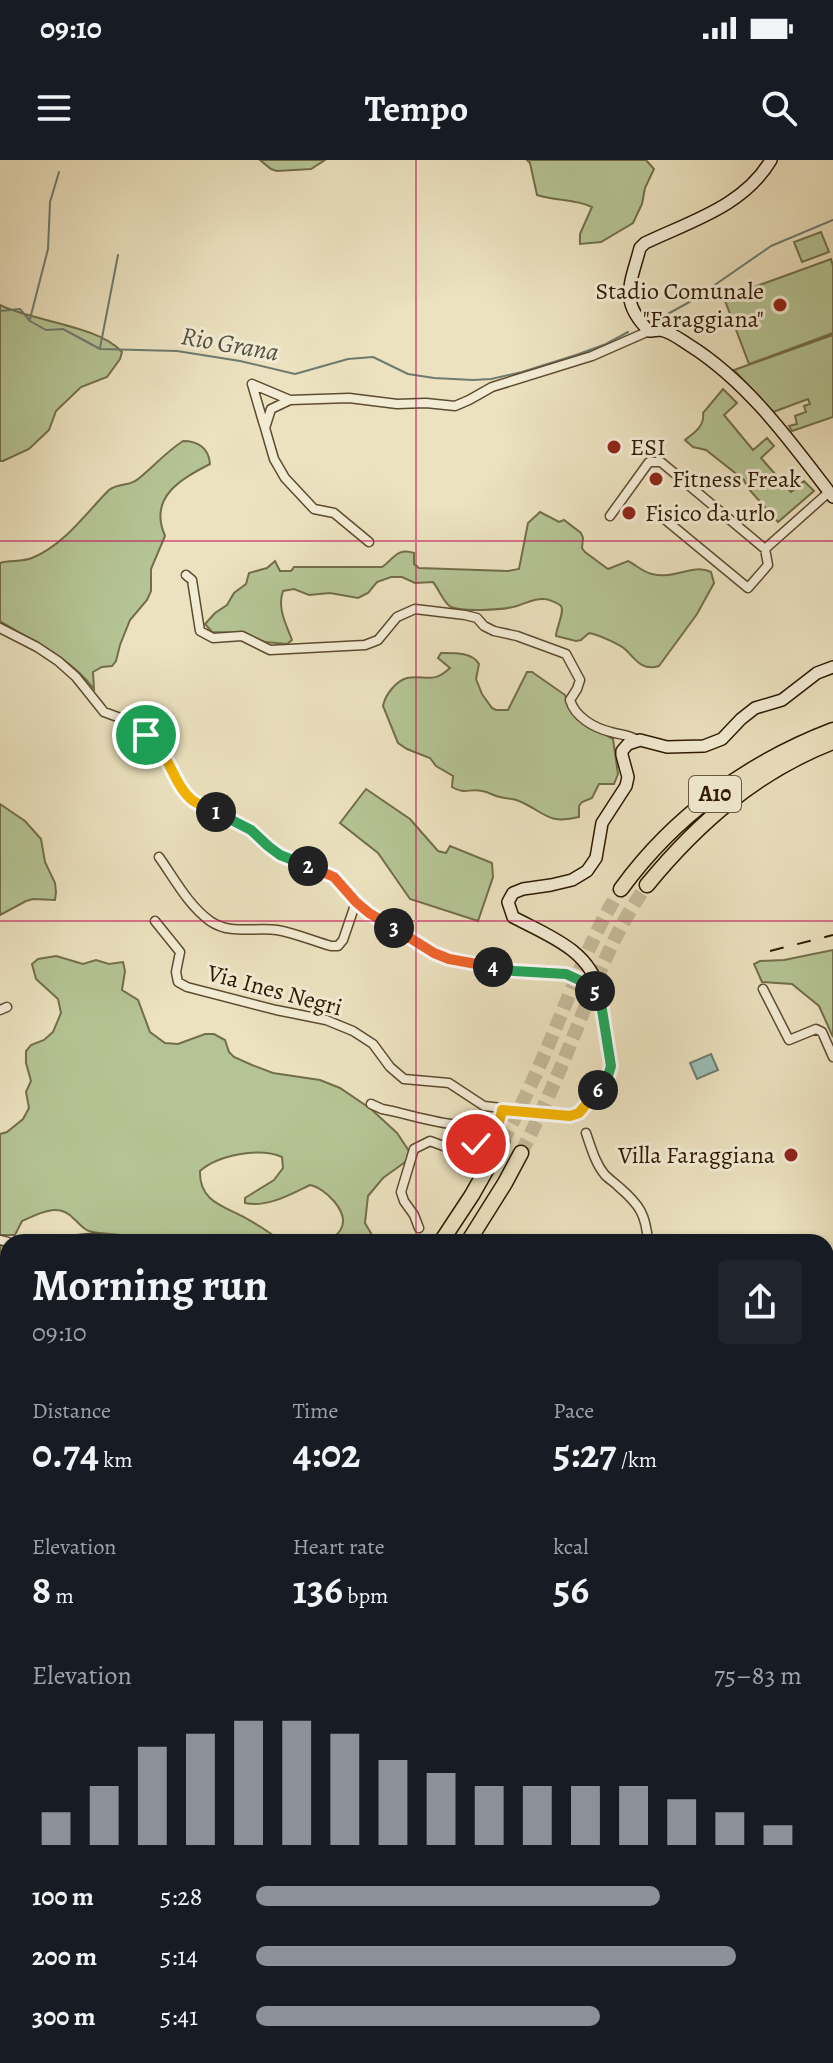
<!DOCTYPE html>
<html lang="en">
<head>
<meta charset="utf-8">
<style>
  :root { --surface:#171b24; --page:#20242c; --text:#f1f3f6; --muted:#9ea1a6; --accent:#8c9099 }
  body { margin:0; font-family:Alegreya,serif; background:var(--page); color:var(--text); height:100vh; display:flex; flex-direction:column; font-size:30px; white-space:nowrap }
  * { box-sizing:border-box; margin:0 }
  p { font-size:26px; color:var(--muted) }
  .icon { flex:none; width:44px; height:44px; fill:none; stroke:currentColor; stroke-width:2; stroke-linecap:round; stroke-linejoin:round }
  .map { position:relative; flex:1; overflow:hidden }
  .drawer { position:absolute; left:0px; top:1074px; width:834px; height:830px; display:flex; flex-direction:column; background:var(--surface); border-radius:24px 24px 0 0; box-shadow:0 2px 6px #0004 }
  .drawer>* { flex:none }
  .pin { position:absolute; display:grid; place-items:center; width:68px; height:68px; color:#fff; margin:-34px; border:4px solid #fff; border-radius:50%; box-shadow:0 2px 8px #0007 }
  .km { position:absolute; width:40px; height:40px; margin:-20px; border-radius:50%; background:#222; color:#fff; font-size:22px; line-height:40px; text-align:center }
  .round { display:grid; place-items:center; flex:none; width:84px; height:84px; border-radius:8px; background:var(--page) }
  .overview { display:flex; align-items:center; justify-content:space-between; height:136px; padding:0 32px }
  h1 { font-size:44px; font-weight:700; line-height:60px }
  .stats { display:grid; grid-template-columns:repeat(3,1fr); gap:12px; height:136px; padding:8px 32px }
  .stats div { display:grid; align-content:center }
  .stats b { font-size:40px; font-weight:700 }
  .stats small { font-size:22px; font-weight:400 }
  .stats p { font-size:22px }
  .chart { height:224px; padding:16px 32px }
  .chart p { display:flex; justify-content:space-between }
  .chart svg { width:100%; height:144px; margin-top:8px; stroke:var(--accent); stroke-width:6 }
  ul { padding:0 32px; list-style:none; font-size:26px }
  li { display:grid; grid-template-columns:128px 96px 1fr; align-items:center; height:60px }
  li i { height:20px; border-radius:10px; background:var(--accent) }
  .status { display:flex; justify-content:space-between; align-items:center; height:56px; padding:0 40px; background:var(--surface); direction:ltr }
  .status svg { height:22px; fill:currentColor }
  header { display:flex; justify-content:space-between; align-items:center; height:104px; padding:0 32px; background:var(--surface); font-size:36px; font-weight:700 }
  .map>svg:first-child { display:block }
</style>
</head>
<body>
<div class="status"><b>09:10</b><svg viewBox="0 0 49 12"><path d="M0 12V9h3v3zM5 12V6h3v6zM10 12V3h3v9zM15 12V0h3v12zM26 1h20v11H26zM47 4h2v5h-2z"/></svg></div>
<header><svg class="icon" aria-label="menu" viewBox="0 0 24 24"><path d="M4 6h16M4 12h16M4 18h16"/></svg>Tempo<svg class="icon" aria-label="search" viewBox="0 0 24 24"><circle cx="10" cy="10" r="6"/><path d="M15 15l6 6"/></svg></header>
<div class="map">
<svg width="833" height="1903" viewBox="0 0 833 1903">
  <rect width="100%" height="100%" fill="#ece2bf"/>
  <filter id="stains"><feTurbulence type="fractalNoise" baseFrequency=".0025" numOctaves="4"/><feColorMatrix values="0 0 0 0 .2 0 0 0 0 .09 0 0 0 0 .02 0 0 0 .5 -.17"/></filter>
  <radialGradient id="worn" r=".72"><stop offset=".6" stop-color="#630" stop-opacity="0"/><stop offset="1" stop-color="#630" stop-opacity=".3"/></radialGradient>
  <path fill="#b5c494" stroke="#726e4a" stroke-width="2" d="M260 0H325L311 9 277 11 271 9Z
    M527 0H646L654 9 645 28 642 44 633 63 601 82 580 84V74L592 47C576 39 555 41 537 35L530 3Z
    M821 72 829 92 802 102 794 82Z
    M831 99 833 106V173L749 204 724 138Z
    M0 145C34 162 98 165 122 192L120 199 107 217 81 227 56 251 49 270 29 289 3 301H0Z
    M833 175V257L792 271 789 266 797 264 795 256 806 252 804 246 810 244 808 239 773 252 734 210Z
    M723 229 737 243 724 255 753 290 767 278 774 286 761 298 791 332 804 321 814 331 778 362 747 327 744 320 706 290 693 287 685 280C694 273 705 266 703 253Z
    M183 281C198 281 209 288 210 304 181 319 148 337 165 376L151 409V431L147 440 130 460 120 485 116 501 112 506 102 507 93 512 94 529C68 496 35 483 0 461V403C10 400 22 402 32 398 64 385 85 354 109 330 120 322 129 327 138 319 153 307 166 292 183 281Z
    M540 352 559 362 564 360 581 373 583 378 582 388 585 392 608 409 628 401C636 405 643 412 652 414 674 420 693 403 711 412L714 423 697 454 659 506C642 511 636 500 626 490 620 484 596 474 589 473L581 480 576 481 556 476C556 468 565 452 561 446 558 443 548 439 544 439 533 438 523 445 513 447 500 450 463 452 451 447 444 444 439 429 433 422L415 423 402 417H391L377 422 368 433 358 438 330 433 309 435 294 429 283 431C277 448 286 464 292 480L287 484 265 482 242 473 212 472 205 464 215 453 227 445 234 433 246 424 249 413 267 408 275 401 280 411H291L294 407H382C393 400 397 387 414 393V404L419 408 508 411 519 409 528 363Z
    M441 493C454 493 472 492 479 504L476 519 482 534 492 548 496 550H508L527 512H532L565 535C569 551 598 571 613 579L618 614 614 624H599L592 638 582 642 579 646V657C547 665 545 652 519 641 513 638 507 639 500 637 494 636 489 632 482 631 469 628 465 635 452 627L453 616 436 606 430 598 407 589 398 583 383 546C385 535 396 521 407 518 425 514 432 525 450 508L438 498Z
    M366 629 410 659 438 691 446 693 450 686 492 703 493 717 478 761 410 739 378 693 340 663Z
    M0 644 25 661 41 679 45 702 55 723 56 732 55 740 33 739 26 741 0 755Z
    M833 790V877L819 846 792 824 762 822 754 804 760 801 784 800Z
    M56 796 83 804 96 800 109 804 123 802 125 811 122 830 138 840 150 872 165 883 178 884 205 874H214L225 880 229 892 234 897 252 905 273 913 320 920 340 928 371 949 397 973 409 991 408 1000 383 1018 368 1036 365 1063 376 1082H327C332 1078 339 1074 341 1069 350 1052 325 1028 310 1025 291 1034 267 1048 245 1043V1038L274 1020 283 1008 282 997C260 987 218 995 200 1011 199 1041 223 1046 244 1057 256 1064 271 1072 281 1082H138C122 1071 106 1076 89 1071 83 1069 79 1063 74 1059 59 1042 40 1053 22 1061L15 1075H0V974L7 972 23 959 29 948 26 932 31 921 26 903V891L31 885 44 880 53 872 61 853 58 839 36 819 32 804 38 799Z
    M0 1085 8 1087V1167L0 1171Z"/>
  <path fill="#99bdb7" stroke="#6e7b6e" stroke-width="2" d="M711 894 718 910 697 919 690 903Z
    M833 1605V1903H548L538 1896H826V1610Z"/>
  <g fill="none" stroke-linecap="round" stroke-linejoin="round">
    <path stroke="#6e7b6e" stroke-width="2" d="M0 151 20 149 30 161 46 170 63 169 100 189 177 191 240 201 295 214 348 199 373 197 408 214 434 218 473 220 491 219 522 212 576 195 606 184 628 172
      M30 159 48 89 50 42 59 12
      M655 161 693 140 771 86 833 60
      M100 188 118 95"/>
    <path stroke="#c6ba99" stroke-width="14" stroke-dasharray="14 7" stroke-linecap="butt" d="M502 982C528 935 549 885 569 835 585 799 599 762 621 729
      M521 993C540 956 557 918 572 880 594 826 613 772 647 725
      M0 1580 8 1571
      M0 1611 8 1602"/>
    <g stroke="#5e4b30" stroke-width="11">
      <path id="street" d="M252 224 264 265
        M252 224 290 240
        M610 356 649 302H661L765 389
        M662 357 748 428 768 405 765 389 829 332
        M369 382 334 353 314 349 285 318 274 299 265 268 271 249 290 240 349 238 397 244 426 243 455 246 469 240 492 227 592 196 649 171
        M186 415 192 420 200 471 213 478 242 476 270 490 365 485 378 480 397 457 415 449 465 455 477 458 484 466 494 471 517 476 566 494 580 520 577 529 570 540C575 557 594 568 611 572 620 575 628 574 637 580
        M0 468 37 487 58 501 76 517 104 552 123 559 153 580 161 587 186 634 195 643 251 670 280 695 334 717 356 742 369 753 415 782 449 799 514 811 566 814 579 820 587 828 599 831 611 906C606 924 588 950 570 956L484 946 449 923 404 919 390 907 373 884 353 871 326 860 276 850 187 827 178 822 176 812 180 792 155 761
        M159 697C174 718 188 745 210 761 230 775 254 767 277 770 295 773 313 781 331 786H338L343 780 356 742
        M763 829 789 880 816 869 822 872 833 897
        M0 850 7 847
        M371 944 382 949C417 955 469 977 501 957L502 954
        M586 973C591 987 595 1003 605 1015 609 1019 615 1023 619 1027 640 1045 646 1055 648 1082
        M419 1068 414 1055 404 1041 401 1032 414 989 430 981 462 993C477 984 497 975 501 957
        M0 1080 8 1082
        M48 1082 93 1078 123 1082
        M826 1100 833 1099
        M826 1155 829 1140H833
        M826 1161 833 1162
        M0 1243 8 1239
        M826 1298 833 1297
        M0 1315 8 1293
        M826 1377 833 1354
        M826 1390 833 1394
        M0 1417 8 1415
        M0 1445 8 1448
        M826 1471 833 1467
        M0 1502 8 1500
        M0 1533 8 1550
        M0 1634 8 1638
        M0 1645 8 1646
        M0 1693 8 1697
        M323 1896 338 1903
        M298 1903 303 1896
        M392 1903 395 1899"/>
    </g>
    <g stroke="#2e1900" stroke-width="14">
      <path id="secondary" d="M771 0C744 46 691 61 645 83L640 88C630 126 619 141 649 171 653 171 657 170 661 170 671 172 681 180 689 185 748 222 791 282 833 337
        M599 831C590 790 547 775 513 757L508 742 513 733 523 729 551 725 572 720 587 711 596 698 602 663 626 626 628 617 622 595V591L628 584 640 580 667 587 704 586 722 579 741 559 755 548 782 540 817 513 833 507
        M9 1903 14 1896"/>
    </g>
    <g stroke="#2e1900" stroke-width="15">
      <path id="primary" d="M826 1506 833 1502
        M476 1903 479 1896"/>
    </g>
    <g stroke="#2e1900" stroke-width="17">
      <path id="highway" d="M647 725C698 663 757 611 833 582
        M621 729C674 656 749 602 833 570
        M441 1082 472 1035 502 982
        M468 1082 505 1023 521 993"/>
    </g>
    <use href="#street" stroke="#f3ecd5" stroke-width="8"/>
    <use href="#secondary" stroke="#f3ecd5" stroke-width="11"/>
    <use href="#primary" stroke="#ece2bf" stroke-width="12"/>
    <use href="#highway" stroke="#ece2bf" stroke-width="14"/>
    <path stroke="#2e1900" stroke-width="2" stroke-dasharray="14 14" stroke-linecap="butt" d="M770 791 833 775"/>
  </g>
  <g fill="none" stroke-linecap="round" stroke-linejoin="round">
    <g stroke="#fff" stroke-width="16">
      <path id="split-1" d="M146 575C170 592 172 623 192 640 199 645 208 648 216 652"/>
    </g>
    <g stroke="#fff" stroke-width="16">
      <path id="split-2" d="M216 652 251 670 268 686 280 695 308 706"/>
    </g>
    <g stroke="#fff" stroke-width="16">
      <path id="split-3" d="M308 706 334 717 356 742 369 753 394 768"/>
    </g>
    <g stroke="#fff" stroke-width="16">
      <path id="split-4" d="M394 768 434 793 449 799 493 807"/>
    </g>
    <g stroke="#fff" stroke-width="16">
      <path id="split-5" d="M493 807 514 811 566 814 579 820 587 828 595 831"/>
    </g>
    <g stroke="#fff" stroke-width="16">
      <path id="split-6" d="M595 831H599L611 906 608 916 598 930"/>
    </g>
    <g stroke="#fff" stroke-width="16">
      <path id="split-7" d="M502 950 570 956 579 953 598 930"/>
    </g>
    <g stroke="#fff" stroke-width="16">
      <path id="split-8" d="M476 984C492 973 499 970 502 950"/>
    </g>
    <use href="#split-1" stroke="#f5b400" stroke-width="10"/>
    <use href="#split-2" stroke="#22a559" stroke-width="10"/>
    <use href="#split-3" stroke="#f0652b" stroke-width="10"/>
    <use href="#split-4" stroke="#f0652b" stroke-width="10"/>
    <use href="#split-5" stroke="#22a559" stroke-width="10"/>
    <use href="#split-6" stroke="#22a559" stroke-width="10"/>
    <use href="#split-7" stroke="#f5b400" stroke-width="10"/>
    <use href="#split-8" stroke="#f5b400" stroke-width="10"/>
  </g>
  <path fill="none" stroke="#c2185b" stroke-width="2" stroke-opacity="0.55" d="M416 0V1082M0 381H833M0 761H833M0 1142H8M826 1142H833M0 1522H8M826 1522H833M416 1896V1903"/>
  <g fill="#8f2418" stroke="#f3ecd5" stroke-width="3">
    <circle cx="780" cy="145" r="8"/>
    <circle cx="614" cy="287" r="8"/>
    <circle cx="656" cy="319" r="8"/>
    <circle cx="629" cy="353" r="8"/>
    <circle cx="791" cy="995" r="8"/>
  </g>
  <g text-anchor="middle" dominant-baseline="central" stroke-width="6" stroke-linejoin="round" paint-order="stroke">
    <rect fill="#f3ecd5" stroke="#695840" stroke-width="2" x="689" y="616" width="52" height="36" rx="6"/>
    <g font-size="22" font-weight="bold" fill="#2e1900">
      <text x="715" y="634">A10</text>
    </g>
    <g font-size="24" fill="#2e1900" stroke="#f3ecd5" text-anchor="start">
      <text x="764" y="131" text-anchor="end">Stadio Comunale<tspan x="764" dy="28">"Faraggiana"</tspan></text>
      <text x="630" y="287">ESI</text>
      <text x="672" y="319">Fitness Freak</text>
      <text x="645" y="353">Fisico da urlo</text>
      <text x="775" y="995" text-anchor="end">Villa Faraggiana</text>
    </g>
    <g font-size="24" fill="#2e1900" stroke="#f3ecd5">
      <text transform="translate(275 830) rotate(15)">Via Ines Negri</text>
    </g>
    <g font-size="26" font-style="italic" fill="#535240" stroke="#f3ecd5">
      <text transform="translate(230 184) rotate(10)">Rio Grana</text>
    </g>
  </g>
  <rect width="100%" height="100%" filter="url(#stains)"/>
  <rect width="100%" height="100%" fill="url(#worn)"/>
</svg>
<div class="pin" style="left:146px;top:575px;background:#1e9e55"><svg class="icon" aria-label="arrive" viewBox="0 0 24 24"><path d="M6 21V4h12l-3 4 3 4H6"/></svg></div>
<div class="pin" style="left:476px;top:984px;background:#d93025"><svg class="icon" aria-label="check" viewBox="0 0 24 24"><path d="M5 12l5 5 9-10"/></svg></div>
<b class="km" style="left:216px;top:652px">1</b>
<b class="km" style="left:308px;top:706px">2</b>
<b class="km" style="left:394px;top:768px">3</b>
<b class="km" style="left:493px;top:807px">4</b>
<b class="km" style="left:595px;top:831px">5</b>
<b class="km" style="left:598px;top:930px">6</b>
<section class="drawer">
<div class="overview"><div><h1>Morning run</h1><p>09:10</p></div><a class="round"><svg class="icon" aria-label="share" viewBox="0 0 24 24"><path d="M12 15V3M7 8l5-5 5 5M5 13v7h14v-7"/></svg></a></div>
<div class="stats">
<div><p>Distance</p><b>0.74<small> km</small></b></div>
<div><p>Time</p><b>4:02</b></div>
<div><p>Pace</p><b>5:27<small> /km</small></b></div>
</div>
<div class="stats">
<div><p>Elevation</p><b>8<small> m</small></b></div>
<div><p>Heart rate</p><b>136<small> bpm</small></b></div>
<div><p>kcal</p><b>56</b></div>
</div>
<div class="chart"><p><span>Elevation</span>75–83 m</p>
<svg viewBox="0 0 160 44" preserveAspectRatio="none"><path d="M5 44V34M15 44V26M25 44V14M35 44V10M45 44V6M55 44V6M65 44V10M75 44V18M85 44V22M95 44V26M105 44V26M115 44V26M125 44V26M135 44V30M145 44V34M155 44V38"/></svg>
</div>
<ul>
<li><b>100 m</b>5:28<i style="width:74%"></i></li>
<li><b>200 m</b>5:14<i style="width:88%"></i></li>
<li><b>300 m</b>5:41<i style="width:63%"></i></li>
</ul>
</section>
</div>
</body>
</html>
